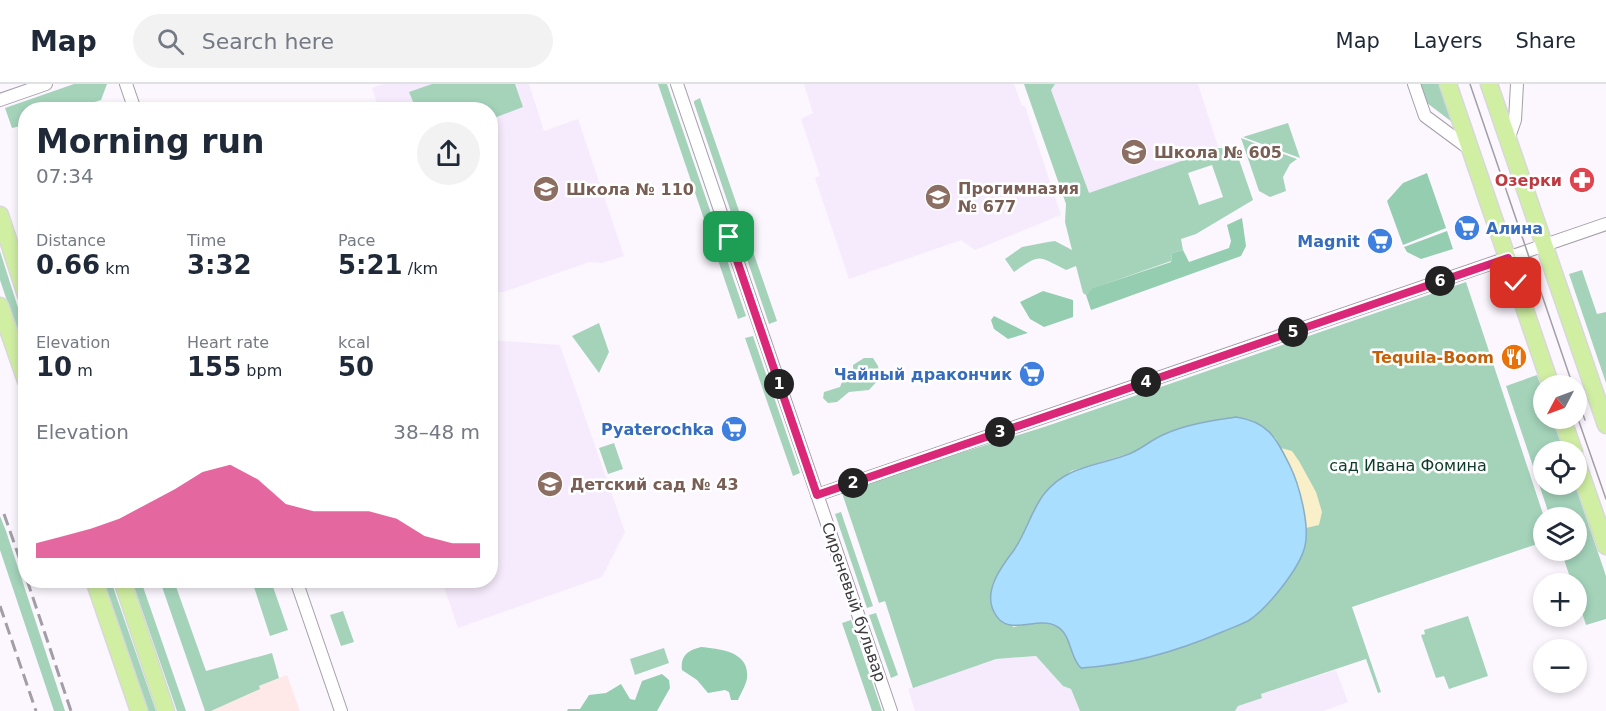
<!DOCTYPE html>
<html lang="en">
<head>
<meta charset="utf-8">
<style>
  :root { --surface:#fff; --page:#f2f2f3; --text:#1f2937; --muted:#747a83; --line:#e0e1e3; --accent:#db2777 }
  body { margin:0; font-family:"DejaVu Sans",sans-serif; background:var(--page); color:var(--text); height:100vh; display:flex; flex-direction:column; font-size:22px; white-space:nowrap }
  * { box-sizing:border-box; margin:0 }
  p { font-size:20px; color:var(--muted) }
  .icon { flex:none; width:33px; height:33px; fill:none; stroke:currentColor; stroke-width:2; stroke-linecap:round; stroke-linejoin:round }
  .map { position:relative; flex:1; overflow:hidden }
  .side { position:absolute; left:18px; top:18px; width:480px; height:486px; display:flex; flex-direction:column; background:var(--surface); border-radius:24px; box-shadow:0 3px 9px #0003 }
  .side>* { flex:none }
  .needle { width:39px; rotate:229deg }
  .buttons { position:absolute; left:1533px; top:291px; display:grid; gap:12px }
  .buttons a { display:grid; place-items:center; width:54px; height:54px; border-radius:50%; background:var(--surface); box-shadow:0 3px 9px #0003; font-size:30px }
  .pin { position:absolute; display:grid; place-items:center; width:51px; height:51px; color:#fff; margin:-26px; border-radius:12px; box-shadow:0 3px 9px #0006 }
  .km { position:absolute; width:30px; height:30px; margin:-15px; border-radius:50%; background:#222; color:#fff; font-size:16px; line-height:30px; text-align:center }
  .round { display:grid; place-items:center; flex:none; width:63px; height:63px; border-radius:32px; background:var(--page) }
  .summary { display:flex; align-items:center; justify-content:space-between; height:102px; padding:0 18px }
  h1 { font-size:33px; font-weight:600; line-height:45px }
  .figures { display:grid; grid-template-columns:repeat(3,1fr); gap:9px; height:102px; padding:6px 18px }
  .figures div { display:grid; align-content:center }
  .figures b { font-size:26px; font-weight:600 }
  .figures small { font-size:16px; font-weight:400 }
  .figures p { font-size:16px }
  .chart { height:168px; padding:12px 18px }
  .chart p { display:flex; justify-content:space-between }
  .chart svg { width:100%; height:108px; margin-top:6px; fill:var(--accent); opacity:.7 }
  header { display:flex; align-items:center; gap:36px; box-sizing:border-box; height:84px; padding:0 30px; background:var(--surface); border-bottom:2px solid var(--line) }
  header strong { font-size:28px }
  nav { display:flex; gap:33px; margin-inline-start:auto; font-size:21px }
  .search { width:420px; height:54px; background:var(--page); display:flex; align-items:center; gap:15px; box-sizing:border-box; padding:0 21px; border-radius:33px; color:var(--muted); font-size:22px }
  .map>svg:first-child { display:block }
</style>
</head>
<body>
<header>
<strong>Map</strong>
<div class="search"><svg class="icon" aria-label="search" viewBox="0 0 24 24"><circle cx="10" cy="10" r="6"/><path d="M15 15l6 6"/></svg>Search here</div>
<nav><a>Map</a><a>Layers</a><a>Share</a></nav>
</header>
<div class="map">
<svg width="1606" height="627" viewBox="0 0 1606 627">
  <rect width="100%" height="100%" fill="#fcf6ff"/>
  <path fill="#f6ebfc" d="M383 0H529L544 47 578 35 624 172 602 179 589 178 504 208 491 207 490 26 379 25 372 4Z
    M804 0H1014L1022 22H1025L1061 131 975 166 961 156 849 195 815 94 820 92 801 35 813 29Z
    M1024 0H1198L1222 75 1084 126Z
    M491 256 560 261 625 448 602 493 458 544 442 497 490 496Z
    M1036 572 1063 602 1071 605 1080 627H915L908 605 996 575Z
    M1336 586 1348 618 1323 627H1235L1238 622 1261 610Z"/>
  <path fill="#ffe9e8" d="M287 591 300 627H211L259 605V602Z"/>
  <path fill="#a4d3ba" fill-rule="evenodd" d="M74 0H107L101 16 73 25 26 26 25 41 12 44 5 24Z
    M432 0H515L523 23 491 35 490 26 416 25 409 8Z
    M658 0H667L746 232 738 235Z
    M1024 0H1055L1051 6 1089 109 1219 64H1235L1253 116 1196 150 1181 155 1183 166 1172 169 1171 177 1094 204 1086 211 1083 209 1076 182 1066 186C1037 172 1042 169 1014 188L1005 175 1022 163 1048 158 1055 157 1072 166 1065 138 1066 120ZM1212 81 1223 113 1199 121 1188 89Z
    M1420 0H1439L1452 38 1427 19Z
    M700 14 777 237 769 240 694 19V17Z
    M1288 39 1300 74 1243 53Z
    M1241 54 1297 75 1290 80 1283 93 1286 107 1270 113 1259 107Z
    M0 167 25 246V270L0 196Z
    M1582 186 1597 230 1606 228V299L1569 190Z
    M1466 198 1544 433 1543 458 1352 523 1381 608 1378 609 1366 575 1261 610 1262 614 1238 622 1235 627H1080L1071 605 1063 602 1036 572 996 575 913 604 885 517 879 519 841 406 1044 343ZM1162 351 1275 353C1282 366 1291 380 1296 394 1301 408 1308 447 1305 461 1299 488 1268 521 1247 537L1064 548C1049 535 1031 539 1013 543L991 507 1005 479 1021 457 1045 409 1071 387 1134 368Z
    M599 239 609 268 599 289 572 252Z
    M753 252 800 389 793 392 745 254Z
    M864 274H873L878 282 880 294 869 306 849 308 837 318 828 319 823 314 824 308 840 303 842 298 839 293 841 292 851 297 853 293V281Z
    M1537 291 1543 308 1544 334 1552 335 1564 367 1544 368V400L1575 401 1606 492V535L1586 541 1577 513 1576 500 1572 499 1561 467 1576 466V434L1550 433 1506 302Z
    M614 359 623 385 608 390 599 364Z
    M841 428 873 522 867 524 835 430Z
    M0 432 6 447 65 627H54L0 466Z
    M103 497H111L156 627H148Z
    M132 497H141L186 627H177Z
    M160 497H174L206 587 272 569 279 594 259 602 260 605 211 627H205Z
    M252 497H271L288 546 270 552Z
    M343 527 354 558 341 562 330 531Z
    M876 529 898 591 891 594 869 531Z
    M1468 532 1488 592 1449 605 1444 592 1436 594 1421 551 1425 550 1424 546Z
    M851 536 882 627H872L842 539Z
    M664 564 669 579 635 591 630 575Z"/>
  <path fill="#95cdb0" d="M1427 89 1446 144 1403 161 1387 117 1403 99Z
    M1242 134 1246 162 1241 172 1091 226 1086 211 1093 204 1171 178 1172 169 1183 166 1189 178 1229 164 1231 157 1227 141Z
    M1447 147 1453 165 1421 175 1407 168 1404 163Z
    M1043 207 1073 216V233L1044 243 1030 235 1020 218Z
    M994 232 1028 249 1008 255 994 245 991 236Z
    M701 563C719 565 750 567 747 594 746 601 741 609 738 616H731L729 608 725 606 708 609 697 596 682 586C680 572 688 566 701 563Z
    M662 590 669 596 670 604 657 627H567L568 625H580L589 611 606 609 621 600 630 615 635 616 642 597Z"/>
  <path fill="#f9efc9" d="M1281 364 1292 367 1299 377 1316 408 1322 428 1319 441 1306 444 1296 394Z"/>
  <path fill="#a9deff" stroke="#88adc5" stroke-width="1.5" d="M1236 333C1269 338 1276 354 1290 382 1299 400 1310 441 1305 462 1300 484 1267 525 1248 537 1240 541 1231 544 1222 548 1178 567 1129 581 1081 584 1069 573 1072 550 1056 542 1036 531 1007 555 994 528 983 507 1001 483 1014 466 1026 449 1031 427 1044 410 1067 381 1098 382 1129 370 1142 365 1152 355 1165 350 1187 340 1212 337 1236 333Z"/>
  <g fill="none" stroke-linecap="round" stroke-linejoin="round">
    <g stroke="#a6a0a9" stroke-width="14">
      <path id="minor" d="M126 0 135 26
        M677 0 891 627
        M1414 0 1425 32 1471 66
        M0 16 46 0
        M1508 56 1515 36 1517 0
        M817 411 1606 140
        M296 496 341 627"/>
    </g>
    <g stroke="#d8d8d8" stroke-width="19">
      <path id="major" d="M1448 0 1551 302
        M1489 0 1606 341
        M0 131 26 211
        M0 222 26 297
        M1562 334 1574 368
        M1576 376 1606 462
        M94 496 139 627
        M122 496 166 627"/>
    </g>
    <use href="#minor" stroke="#fff" stroke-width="12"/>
    <use href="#major" stroke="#d0efa3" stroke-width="16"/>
    <path stroke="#a29ea5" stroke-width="1.5" d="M1470 0 1573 302
      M1576 312 1585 336
      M1576 329 1606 415"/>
    <path stroke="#a29ea5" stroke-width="3" stroke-dasharray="12 6" stroke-linecap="butt" d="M4 430 26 493
      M27 496 71 627
      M0 522 36 627"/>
  </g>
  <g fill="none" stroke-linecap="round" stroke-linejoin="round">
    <g stroke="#fff" stroke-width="12">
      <path id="route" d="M729 153 817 411 1508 174 1516 199"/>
    </g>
    <use href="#route" stroke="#db2777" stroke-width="8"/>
  </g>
  <defs>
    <g id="school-disc" transform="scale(1.35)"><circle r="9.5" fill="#8d6e63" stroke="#fff"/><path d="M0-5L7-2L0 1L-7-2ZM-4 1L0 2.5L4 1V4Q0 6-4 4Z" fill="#fff"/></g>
    <g id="pharmacy-disc" transform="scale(1.35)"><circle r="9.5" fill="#e0444e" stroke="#fff"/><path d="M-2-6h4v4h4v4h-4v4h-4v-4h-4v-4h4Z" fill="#fff"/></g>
    <g id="supermarket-disc" transform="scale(1.35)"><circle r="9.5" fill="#3f7fe0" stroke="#fff"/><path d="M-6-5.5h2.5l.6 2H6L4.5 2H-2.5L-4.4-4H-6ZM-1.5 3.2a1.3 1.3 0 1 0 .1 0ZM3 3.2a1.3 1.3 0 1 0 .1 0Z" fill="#fff"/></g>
    <g id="restaurant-disc" transform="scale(1.35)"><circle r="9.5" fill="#e8710a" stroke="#fff"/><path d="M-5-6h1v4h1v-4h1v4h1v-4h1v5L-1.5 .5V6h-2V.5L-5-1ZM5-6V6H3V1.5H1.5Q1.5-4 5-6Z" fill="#fff"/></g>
  </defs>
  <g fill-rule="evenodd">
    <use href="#school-disc" x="1134" y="68"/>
    <use href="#pharmacy-disc" x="1582" y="96"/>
    <use href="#school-disc" x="546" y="105"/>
    <use href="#school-disc" x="938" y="113"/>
    <use href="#supermarket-disc" x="1467" y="144"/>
    <use href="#supermarket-disc" x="1380" y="157"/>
    <use href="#restaurant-disc" x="1514" y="273"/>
    <use href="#supermarket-disc" x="1032" y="290"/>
    <use href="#supermarket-disc" x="734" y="345"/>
    <use href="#school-disc" x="550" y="400"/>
  </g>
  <g text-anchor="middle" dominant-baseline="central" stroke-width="5" stroke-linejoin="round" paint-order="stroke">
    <g font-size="16" font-weight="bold" fill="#785e54" stroke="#fff" text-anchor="start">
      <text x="1154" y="68">Школа № 605</text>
      <text x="958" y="104">Прогимназия<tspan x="958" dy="18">№ 677</tspan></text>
      <text x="566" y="105">Школа № 110</text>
      <text x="570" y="400">Детский сад № 43</text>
    </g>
    <g font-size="16" font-weight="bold" fill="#be3a42" stroke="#fff" text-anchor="end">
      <text x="1562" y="96">Озерки</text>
    </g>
    <g font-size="16" font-weight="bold" fill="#366cbe" stroke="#fff" text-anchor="end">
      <text x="1486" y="144" text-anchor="start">Алина</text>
      <text x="1360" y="157">Magnit</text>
      <text x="1012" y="290">Чайный дракончик</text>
      <text x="714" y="345">Pyaterochka</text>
    </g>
    <g font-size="16" font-weight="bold" fill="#c56008" stroke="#fff" text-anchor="end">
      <text x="1494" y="273">Tequila-Boom</text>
    </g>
    <g font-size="16" fill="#0c3b27" stroke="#fff">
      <text x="1408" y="381">сад Ивана Фомина</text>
    </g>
    <g font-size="16" fill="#3c3a3e" stroke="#fff">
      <text transform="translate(854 518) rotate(71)">Сиреневый бульвар</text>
    </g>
  </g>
</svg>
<div class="buttons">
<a><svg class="needle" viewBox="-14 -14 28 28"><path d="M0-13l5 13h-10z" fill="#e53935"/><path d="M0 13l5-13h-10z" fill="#747a83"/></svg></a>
<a><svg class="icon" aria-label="locate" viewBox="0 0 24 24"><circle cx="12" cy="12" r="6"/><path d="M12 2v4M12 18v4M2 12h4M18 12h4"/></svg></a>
<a><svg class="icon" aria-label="layers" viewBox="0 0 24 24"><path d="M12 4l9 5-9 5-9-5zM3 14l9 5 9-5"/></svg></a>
<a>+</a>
<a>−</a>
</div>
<div class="pin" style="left:729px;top:153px;background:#1e9e55"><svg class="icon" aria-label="arrive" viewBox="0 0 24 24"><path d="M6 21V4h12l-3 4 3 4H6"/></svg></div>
<div class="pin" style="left:1516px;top:199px;background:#d93025"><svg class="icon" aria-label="check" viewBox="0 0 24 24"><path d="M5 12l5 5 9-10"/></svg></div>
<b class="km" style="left:779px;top:300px">1</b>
<b class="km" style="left:853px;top:399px">2</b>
<b class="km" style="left:1000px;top:348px">3</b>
<b class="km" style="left:1146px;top:298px">4</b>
<b class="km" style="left:1293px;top:248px">5</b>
<b class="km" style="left:1440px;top:197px">6</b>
<section class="side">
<div class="summary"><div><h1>Morning run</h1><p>07:34</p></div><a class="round"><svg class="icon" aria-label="share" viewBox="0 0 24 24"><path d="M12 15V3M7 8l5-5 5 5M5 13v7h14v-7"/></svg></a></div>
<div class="figures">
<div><p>Distance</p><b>0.66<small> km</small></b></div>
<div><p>Time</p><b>3:32</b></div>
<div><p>Pace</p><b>5:21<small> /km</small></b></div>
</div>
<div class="figures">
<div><p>Elevation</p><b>10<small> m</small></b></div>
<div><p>Heart rate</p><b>155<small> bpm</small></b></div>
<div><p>kcal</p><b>50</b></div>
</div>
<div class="chart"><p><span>Elevation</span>38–48 m</p>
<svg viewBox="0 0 160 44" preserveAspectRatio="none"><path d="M0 44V38L10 35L20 32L30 28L40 22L50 16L60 9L70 6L80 12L90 22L100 25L110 25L120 25L130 28L140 35L150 38L160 38V44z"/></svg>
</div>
</section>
</div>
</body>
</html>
